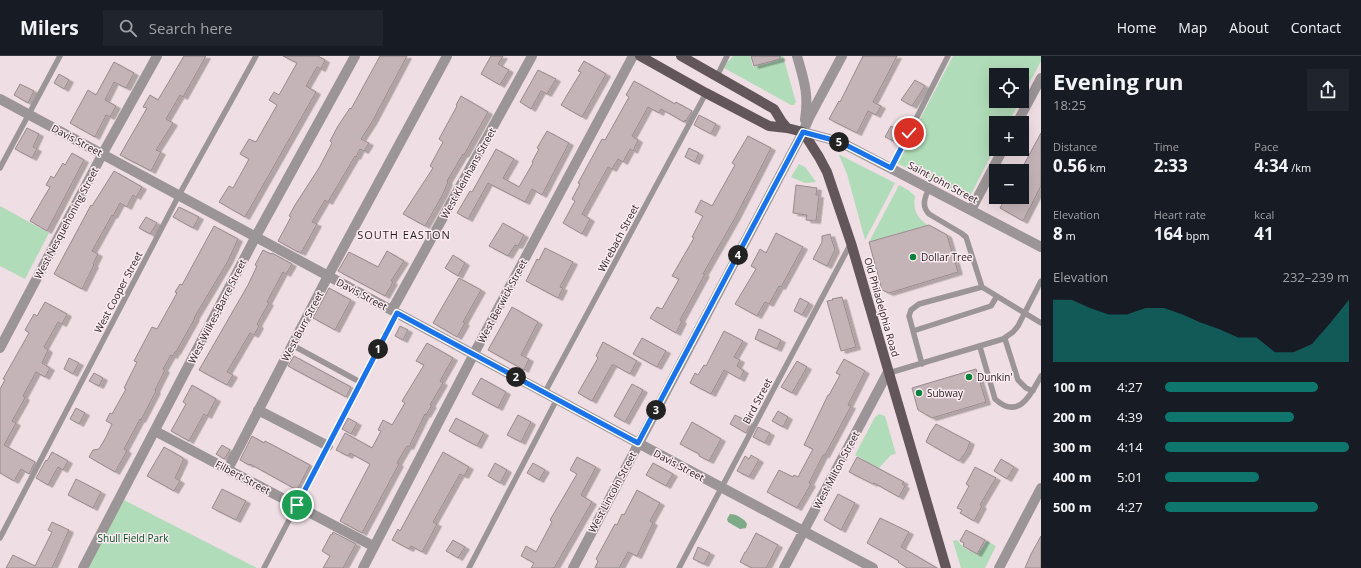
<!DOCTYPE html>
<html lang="en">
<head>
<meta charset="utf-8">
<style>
  :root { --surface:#171b24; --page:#20242c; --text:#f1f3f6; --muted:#9ea1a6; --line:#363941; --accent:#0f766e }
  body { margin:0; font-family:"Open Sans",sans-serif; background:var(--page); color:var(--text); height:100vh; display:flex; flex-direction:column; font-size:15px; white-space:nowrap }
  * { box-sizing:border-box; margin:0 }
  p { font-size:13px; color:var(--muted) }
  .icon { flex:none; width:22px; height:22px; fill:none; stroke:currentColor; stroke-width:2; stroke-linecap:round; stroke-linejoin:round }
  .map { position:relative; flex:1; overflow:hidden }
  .drawer { display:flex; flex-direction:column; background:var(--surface); width:320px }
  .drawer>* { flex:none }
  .fabs { position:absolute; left:989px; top:12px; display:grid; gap:8px }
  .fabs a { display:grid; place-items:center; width:40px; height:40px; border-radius:0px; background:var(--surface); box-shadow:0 4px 16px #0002; font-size:20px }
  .pin { position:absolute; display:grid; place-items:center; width:34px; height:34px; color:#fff; margin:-17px; border:2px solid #fff; border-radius:50%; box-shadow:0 1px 4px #0007 }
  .km { position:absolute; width:20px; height:20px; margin:-10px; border-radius:50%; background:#222; color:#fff; font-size:11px; line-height:20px; text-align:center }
  .round { display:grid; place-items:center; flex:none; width:42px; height:42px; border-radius:0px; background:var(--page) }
  .head { display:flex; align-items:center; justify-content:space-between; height:68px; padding:0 12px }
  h1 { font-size:22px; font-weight:700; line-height:30px }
  .stats { display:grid; grid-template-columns:repeat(3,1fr); gap:6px; height:68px; padding:4px 12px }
  .stats div { display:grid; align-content:center }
  .stats b { font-size:17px; font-weight:700 }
  .stats small { font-size:11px; font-weight:400 }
  .stats p { font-size:11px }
  .chart { height:112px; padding:8px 12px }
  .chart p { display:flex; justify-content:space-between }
  .chart svg { width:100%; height:72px; margin-top:4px; fill:var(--accent); opacity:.7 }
  ul { padding:0 12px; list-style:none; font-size:13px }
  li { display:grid; grid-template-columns:64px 48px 1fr; align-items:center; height:30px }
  li i { height:10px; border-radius:5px; background:var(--accent) }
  header { display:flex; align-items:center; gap:24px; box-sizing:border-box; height:56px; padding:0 20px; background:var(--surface); border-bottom:1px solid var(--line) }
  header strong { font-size:19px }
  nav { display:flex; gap:22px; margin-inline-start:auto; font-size:14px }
  .search { width:280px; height:36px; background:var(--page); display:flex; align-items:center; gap:10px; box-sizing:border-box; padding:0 14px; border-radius:0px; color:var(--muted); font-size:15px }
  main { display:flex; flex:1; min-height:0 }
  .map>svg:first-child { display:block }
</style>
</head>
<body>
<header>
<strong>Milers</strong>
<div class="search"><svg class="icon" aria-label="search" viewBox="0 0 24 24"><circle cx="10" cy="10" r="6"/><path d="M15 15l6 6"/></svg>Search here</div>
<nav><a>Home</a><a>Map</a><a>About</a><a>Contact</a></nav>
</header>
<main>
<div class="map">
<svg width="1041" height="512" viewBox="0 0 1041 512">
  <defs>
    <filter id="shadow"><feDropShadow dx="4.5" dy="2.5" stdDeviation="0" flood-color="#0004"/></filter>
  </defs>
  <rect width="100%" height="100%" fill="#efdee3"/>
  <path fill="#b1dcb9" d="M733 0H750L753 11 772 6 771 0H783L795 43 796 46 794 49H791L724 12 727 6 729 5Z
    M953 0H1041V5L1022 41V19H996V45H1020L1008 67H996V90L970 140 964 142 897 107Z
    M839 99H840L895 127 865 184 847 118Z
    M799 108 805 111 816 126 805 127 791 121Z
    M899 129 908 134 915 140C913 153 916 162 928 169L869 186Z
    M0 150 49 177 25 223 0 210Z
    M879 358 885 360 896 398 891 399 879 412 855 399 875 361Z
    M120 442 257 512H83Z
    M957 484 963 491 977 499 987 485 996 490 985 512H961L953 485Z"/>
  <path fill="#7eab87" d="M730 458C736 458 745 463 747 468L746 472 740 473 728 466 727 463Z"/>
  <path fill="#c4b4b8" stroke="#998a8e" filter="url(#shadow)" d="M184 0H206L183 41 180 39 166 63 173 67 156 94 161 96 151 115 120 99 147 52 143 51 150 39 158 44Z
    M283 0H318L325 4 321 13 317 11 306 30 316 36 245 161 219 146 229 130 233 132 249 103 240 98 249 83 256 86 277 49 269 44 274 36 279 39 297 7Z
    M380 0H407L372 66 361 83 369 87 364 95 360 93 356 101 355 100 328 146 325 144 312 166 317 168 301 197 298 195V196L278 185 291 161 289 160 295 149 319 112 332 87 330 85 338 70 350 52 351 53Z
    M491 0H503L498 8 509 14 500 29 481 18Z
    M751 0H780V3L754 10Z
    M863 0H897L873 46 881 50 876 59 868 55 857 77 829 63 839 45 840 46Z
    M584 5 606 18 582 61 561 49 581 16 578 15Z
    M114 6 134 17 126 32 114 26 105 44 116 50 110 61 106 59 95 81 70 67 88 34 96 39Z
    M538 14 556 23 547 38 541 35 531 53 520 46Z
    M59 18 69 24 64 33 54 27Z
    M915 24 925 30 912 50 901 44Z
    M634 25 675 48 676 46 692 55 686 65 685 64 684 66 661 53 659 57 648 51 632 80 638 84 633 95 630 93 623 106 618 103 612 113 608 111 582 158 590 163 582 178 563 167 575 145 572 143 580 128 578 127 583 118 602 83 605 84 629 41 626 39Z
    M20 28 34 35 28 47 14 39Z
    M461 40 488 56 464 99 463 98 447 125 448 126 443 138 425 170 403 158 433 112 430 110 443 86 439 83 457 50 456 49Z
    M699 59 716 68 711 78 694 69Z
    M891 70 901 76 896 86 885 81Z
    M27 72 39 78 33 91 37 93 32 102 15 93Z
    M547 75 569 87 542 139 532 133 525 146 488 127 468 163 457 157 470 135 472 136 496 93 514 103 503 122 519 131 533 107 532 106 539 93 537 92Z
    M1041 77V130L1023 165 1000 152 1006 141H1022V112Z
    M748 80 771 92 735 162 703 218H705L680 264 682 265 676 277 650 262 657 251 662 253 679 223 672 220 694 182 692 181 703 160 695 156 701 144 712 150 735 109 732 107Z
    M689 92 699 97 695 106 685 101Z
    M72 97 84 104 47 175 30 165 50 131 46 129 51 120 54 122 63 107 65 109Z
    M114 115 142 131 136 141 133 139 127 151 120 147 113 160 112 159 92 195 98 198 93 208 94 209 82 233 54 218 91 149 92 150Z
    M796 129 817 132 816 139H819L816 165 806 164 807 159 793 157Z
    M179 151 199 161 193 172 173 161Z
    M146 161 157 167 150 178 139 172Z
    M503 167 524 179 518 190 515 189 508 200 489 190Z
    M929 169 947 179 958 216 889 237 882 234 869 186Z
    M214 170 238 183 228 205 194 262H195L176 296H175L173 300 171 299 163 313 165 314 155 334 156 335 141 364 140 363 124 393 127 395 115 416 89 401 93 394 99 393 106 381 112 368 106 365 110 357 112 358 126 333 124 332 137 306 134 305 152 271 157 273 177 237 175 236 180 228 182 229Z
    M776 177 803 191 781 231 779 230 769 248 765 246 757 260 735 248 756 213 751 210 760 193 766 197Z
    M830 178 835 194 827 210 813 203 822 186V180Z
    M545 192 573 206 560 231 563 232 558 242 526 225 537 203 539 204Z
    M263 194 271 198 272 197 292 208 286 218 283 216 267 246 269 247 257 268 259 270 254 279 250 277 227 316 233 319 227 329 199 314 248 229 257 210 255 209Z
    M387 195 404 205 391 225 393 226 385 240 338 215 349 196 378 211Z
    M453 199 465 207 458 220 445 212Z
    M459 222 481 234 463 266 465 267 457 281 433 267Z
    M329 232 351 244 335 274 313 262Z
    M842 241 856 291 841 295 827 245 833 244 832 243Z
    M800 242 809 247 802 259 794 255Z
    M45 246 67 258 62 268 58 266 44 291 48 294 42 307 50 312 45 321 36 316 23 340 25 342 12 365 16 367 4 389 35 406 29 418 21 413 14 425 0 417V333L5 324 3 323 29 277 25 274 34 258 37 260Z
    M512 251 538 266 521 299 529 303 524 314 488 294Z
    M400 270 408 274 403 284 395 280Z
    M759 273 781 284 777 293 755 283Z
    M724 275 743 285 734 301 740 304 737 310 744 315 740 323 724 314 711 338 690 327 695 317 698 319 704 309 706 310Z
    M642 282 666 295 657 311 633 298Z
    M603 286 637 305 630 318 614 309H612L592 345 578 337 598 302 596 300Z
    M427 287 453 302 440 325 443 327 430 349H432L426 359 425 358 409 391 407 390 397 407 399 408 362 477 340 465 370 408 350 397 348 400 336 394 345 377 372 392 381 375 378 374 383 364 392 369 405 347 402 345 424 309 416 305Z
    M294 300 351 331 346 341 288 310Z
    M69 302 79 307 73 318 64 313Z
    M844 303 865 315 848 349 851 350 825 399H823L809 427 811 428 797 452 767 436 779 414 793 421 794 419 798 421 813 393 804 389 828 339H829L840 319 836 317Z
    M797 305 807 311 792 337 781 331Z
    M976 313 986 346 932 362 918 354 912 332Z
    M94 317 103 322 99 330 89 325Z
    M481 322 506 336 498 352 472 338Z
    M632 328 643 334 625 366 614 360Z
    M192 329 216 343 207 360 204 358 189 385 171 375 186 348 183 346Z
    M76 352 85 357 79 368 70 363Z
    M778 355 788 361 783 371 772 365Z
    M518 359 531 366 521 386 507 379Z
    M735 359 751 367 746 377 730 368Z
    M348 362 357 367 351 378 342 373Z
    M456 362 484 377 477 390 449 375Z
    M692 366 721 383 709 405 699 400V398L680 388Z
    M936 368 970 386 966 396 959 405 926 386 930 377Z
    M758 371 770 377 765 387 753 381Z
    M252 380 264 387 265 385 310 409 297 434 250 408 249 409 240 404Z
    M222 389 230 394 224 403 216 398Z
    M164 391 183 402V405L175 422 180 425 174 435 147 420Z
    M52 396 68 405 63 414 58 411 48 429 36 422 46 404 47 405Z
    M443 396 469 411 464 420 460 418 447 441 433 466 437 468 422 496 411 490 409 493 392 484 398 473 400 475Z
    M751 399 759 404 749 421 737 415 745 400 749 403Z
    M577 401 596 411 581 439 592 446 554 512H531L534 507 521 500 526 490 536 496 552 466 550 464 577 418 570 414Z
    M857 401 904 426 902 428 905 430 899 441 874 427 873 428 849 416Z
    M1001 403 1014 411 1007 423 994 415Z
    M495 407 507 414 500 427 488 420Z
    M533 407 545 414 539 424 527 417Z
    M653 407 673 418 666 430 646 419Z
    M975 411 996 422 980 449 982 450 974 465 960 457 962 454 957 452 969 430 966 428Z
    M76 423 101 436 93 452 68 439Z
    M222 433 246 445 236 464 212 452Z
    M637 434 660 447 650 465 653 467 637 500 628 496 619 512H595L598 505 596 503 615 468 617 469 622 458 624 459Z
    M838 438 855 447 841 474 824 464Z
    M880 462 909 476 901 491 937 512H907L898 506 899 505 867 487Z
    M52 466 69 474 52 512H6L13 499 35 510 52 476 48 474Z
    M966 474 985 484 977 498 963 490 964 487 960 485Z
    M333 476 356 488 343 512H323L330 500 322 495 331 478 332 479Z
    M756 477 778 489 766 512H752L740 506 745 496H746Z
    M1041 480V512H1025L1031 498Z
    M453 484 465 491 458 502 446 495Z
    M698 491 710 497 704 508 693 503Z"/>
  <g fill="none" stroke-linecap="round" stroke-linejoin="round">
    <path stroke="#9c9597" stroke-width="5.5" d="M717 20 727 0
      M0 112 60 0
      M891 112 948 0
      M929 132C925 141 921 150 929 158L961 177 966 181 982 231
      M913 275 991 250 997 240
      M1005 283 1018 324 1026 332 1033 335
      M292 289 360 326
      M980 291 995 343C1019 365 1031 338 1041 320
      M922 308 909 260 911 254 919 248 982 231 1041 267
      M889 317 1003 283 1013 276 1018 270 1041 225
      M545 336 706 37
      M0 482 179 139 256 0
      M264 512 397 257
      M469 512 557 343
      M679 512 851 187"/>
    <path stroke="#9c9597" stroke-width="10" d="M797 0C804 25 809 37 805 64
      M0 43 638 387 873 512
      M1017 67 1041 22
      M803 76 833 84 848 90 1041 191
      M971 154 1003 93
      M392 254 532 0
      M0 292 103 97 157 0
      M258 354 328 390
      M155 375 373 490
      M228 413 328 220 447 0
      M83 512 256 180 355 0
      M363 512 477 292 633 0
      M573 512 803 76 809 62 842 0
      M784 512 888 316
      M999 512 1041 432"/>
    <path stroke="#62565a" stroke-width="10" d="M640 0 706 37 769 70 787 72 803 76 819 101 827 116 851 187 946 512
      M681 0 774 53 782 66 787 72"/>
  </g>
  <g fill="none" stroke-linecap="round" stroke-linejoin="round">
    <g stroke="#fff" stroke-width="8">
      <path id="route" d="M297 449 397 257 638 387 803 76 833 84 848 90 891 112 909 77"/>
    </g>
    <use href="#route" stroke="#1a73e8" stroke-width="5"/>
  </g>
  <g fill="#05823b" stroke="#fcebf0" stroke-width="1.5">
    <circle cx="913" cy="201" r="4"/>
    <circle cx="969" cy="321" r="4"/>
    <circle cx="919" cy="337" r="4"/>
  </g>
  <g text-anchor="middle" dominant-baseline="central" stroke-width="3" stroke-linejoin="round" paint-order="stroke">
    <g font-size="10" fill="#241e20" stroke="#fcebf0">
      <text transform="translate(77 84) rotate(28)">Davis Street</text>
      <text transform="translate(468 117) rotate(-61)">West Kleinhans Street</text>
      <text transform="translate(943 126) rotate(28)">Saint John Street</text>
      <text transform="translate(66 167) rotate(-62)">West Nesquehoning Street</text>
      <text transform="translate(618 182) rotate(-62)">Wirebach Street</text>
      <text transform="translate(118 236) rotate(-62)">West Cooper Street</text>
      <text transform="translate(362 238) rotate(28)">Davis Street</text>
      <text transform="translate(502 245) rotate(-62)">West Berwick Street</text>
      <text transform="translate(882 251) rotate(74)">Old Philadelphia Road</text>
      <text transform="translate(217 255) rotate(-63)">West Wilkes-Barre Street</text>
      <text transform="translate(302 270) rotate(-62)">West Burr Street</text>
      <text transform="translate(757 345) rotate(-62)">Bird Street</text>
      <text transform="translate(679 409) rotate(28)">Davis Street</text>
      <text transform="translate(836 414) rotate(-62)">West Milton Street</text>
      <text transform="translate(243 421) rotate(28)">Filbert Street</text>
      <text transform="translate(612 436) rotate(-62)">West Lincoln Street</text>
    </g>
    <g font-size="10" fill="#241e20" stroke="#fcebf0" text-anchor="start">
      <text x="921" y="201">Dollar Tree</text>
      <text x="977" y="321">Dunkin'</text>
      <text x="927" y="337">Subway</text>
    </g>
    <g font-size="10" fill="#024f21" stroke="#fcebf0">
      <text x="133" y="482">Shull Field Park</text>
    </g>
    <g font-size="11" letter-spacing="1" fill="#241e20" stroke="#fcebf0">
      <text x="404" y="178">SOUTH EASTON</text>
    </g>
  </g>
</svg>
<div class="fabs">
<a><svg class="icon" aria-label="locate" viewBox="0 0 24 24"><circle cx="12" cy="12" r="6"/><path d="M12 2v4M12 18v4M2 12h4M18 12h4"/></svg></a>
<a>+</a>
<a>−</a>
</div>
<div class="pin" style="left:297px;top:449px;background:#1e9e55"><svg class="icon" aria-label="arrive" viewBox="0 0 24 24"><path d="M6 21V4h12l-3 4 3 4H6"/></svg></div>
<div class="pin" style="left:909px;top:77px;background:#d93025"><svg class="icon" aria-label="check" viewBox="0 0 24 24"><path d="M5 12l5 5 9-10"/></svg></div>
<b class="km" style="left:378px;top:293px">1</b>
<b class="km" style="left:516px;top:321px">2</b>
<b class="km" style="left:656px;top:354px">3</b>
<b class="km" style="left:738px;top:199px">4</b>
<b class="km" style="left:839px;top:86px">5</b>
</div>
<section class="drawer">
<div class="head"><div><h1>Evening run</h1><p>18:25</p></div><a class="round"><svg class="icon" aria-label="share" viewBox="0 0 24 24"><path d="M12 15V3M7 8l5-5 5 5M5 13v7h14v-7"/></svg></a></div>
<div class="stats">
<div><p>Distance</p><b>0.56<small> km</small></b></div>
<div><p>Time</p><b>2:33</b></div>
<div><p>Pace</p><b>4:34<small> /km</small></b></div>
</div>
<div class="stats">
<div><p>Elevation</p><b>8<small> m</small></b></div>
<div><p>Heart rate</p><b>164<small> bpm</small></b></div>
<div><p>kcal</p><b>41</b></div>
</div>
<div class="chart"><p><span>Elevation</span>232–239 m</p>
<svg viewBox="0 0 160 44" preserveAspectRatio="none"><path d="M0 44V6L10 6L20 11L30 15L40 15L50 11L60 11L70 15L80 20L90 24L100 29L110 29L120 38L130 38L140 33L150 20L160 6V44z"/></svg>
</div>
<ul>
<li><b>100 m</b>4:27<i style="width:83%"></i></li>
<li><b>200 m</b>4:39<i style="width:70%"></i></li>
<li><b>300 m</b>4:14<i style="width:100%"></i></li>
<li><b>400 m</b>5:01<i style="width:51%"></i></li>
<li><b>500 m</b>4:27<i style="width:83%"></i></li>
</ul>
</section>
</main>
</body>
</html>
